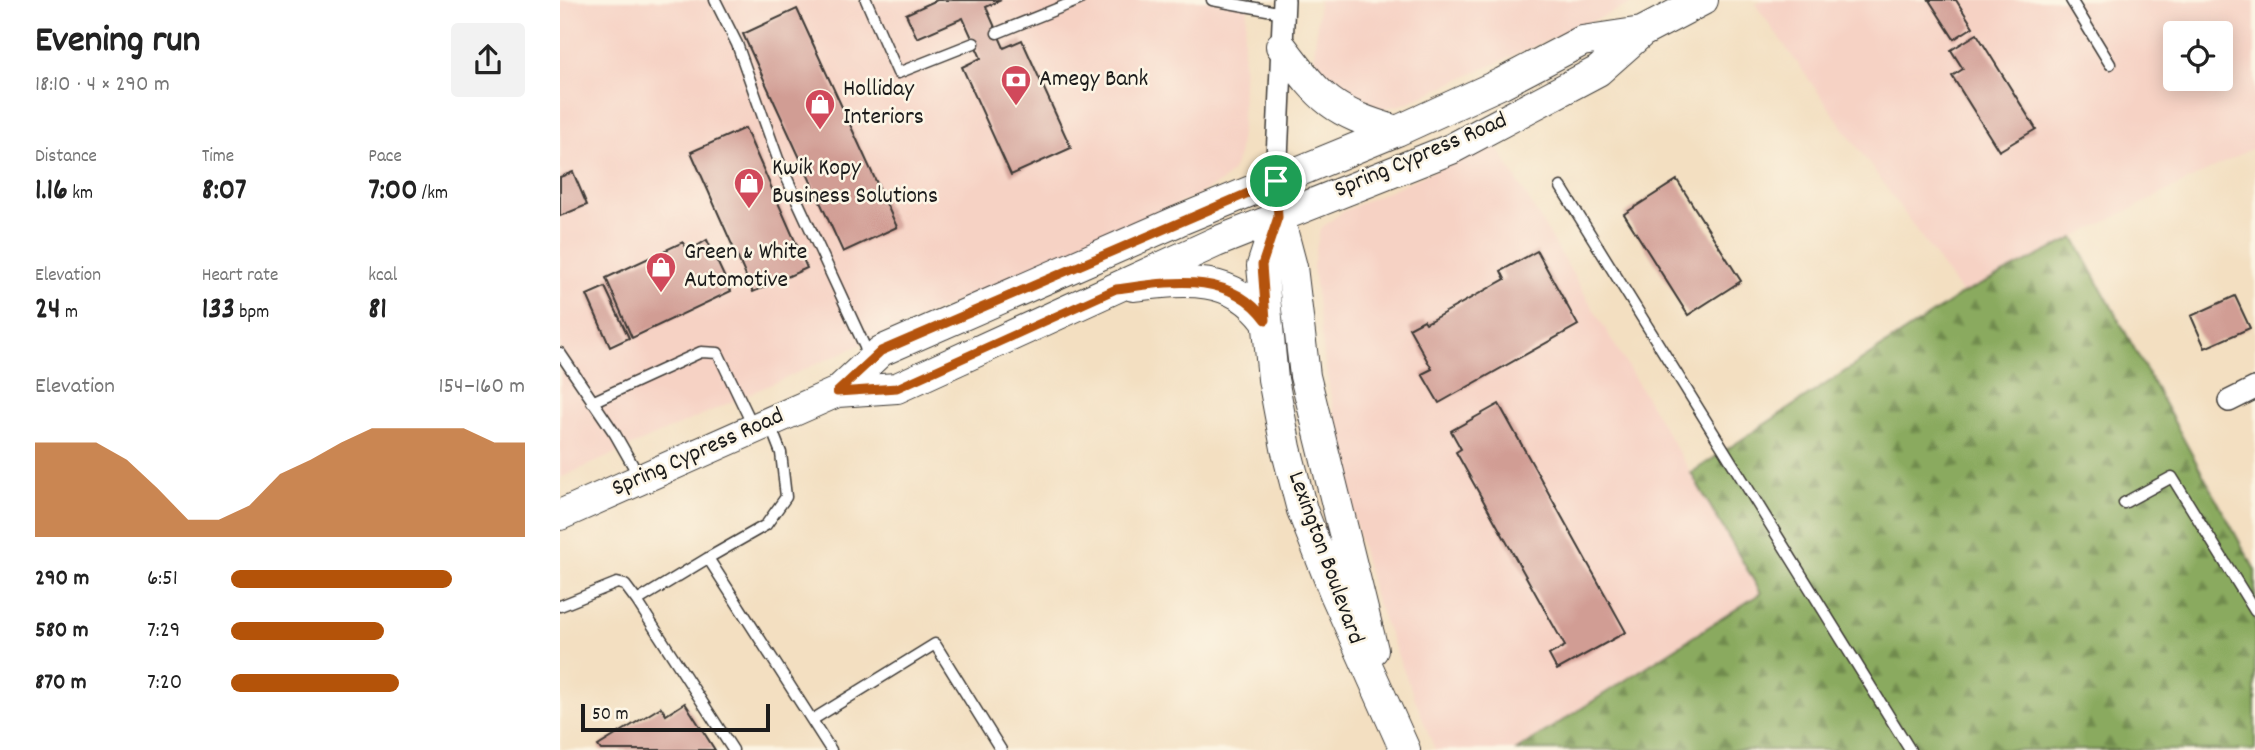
<!DOCTYPE html>
<html lang="en">
<head>
<meta charset="utf-8">
<style>
  :root { --surface:#fff; --page:#f2f2f2; --text:#222; --muted:#767676; --accent:#b45309 }
  body { margin:0; font-family:Dekko,sans-serif; background:var(--page); color:var(--text); height:100vh; display:flex; flex-direction:column; font-size:26px; white-space:nowrap }
  * { box-sizing:border-box; margin:0 }
  p { font-size:23px; color:var(--muted) }
  .icon { flex:none; width:38px; height:38px; fill:none; stroke:currentColor; stroke-width:2; stroke-linecap:round; stroke-linejoin:round }
  .map { position:relative; flex:1; overflow:hidden }
  .panel { display:flex; flex-direction:column; background:var(--surface); width:560px }
  .panel>* { flex:none }
  .controls { position:absolute; left:1603px; top:21px; display:grid; gap:14px }
  .controls a { display:grid; place-items:center; width:70px; height:70px; border-radius:7px; background:var(--surface); box-shadow:0 4px 18px #0003; font-size:35px }
  .scale { position:absolute; left:21px; bottom:18px; width:189px; box-sizing:border-box; padding-left:7px; border:4px solid #1c1c1c; border-top:0; font-size:19px; line-height:24px; white-space:nowrap; color:#1c1c1c; -webkit-text-stroke:5px #fcf5e5; paint-order:stroke }
  .pin { position:absolute; display:grid; place-items:center; width:60px; height:60px; color:#fff; margin:-30px; border:4px solid #fff; border-radius:50%; box-shadow:0 2px 7px #0007 }
  .round { display:grid; place-items:center; flex:none; width:74px; height:74px; border-radius:7px; background:var(--page) }
  .overview { display:flex; align-items:center; justify-content:space-between; height:119px; padding:0 35px }
  h1 { font-size:38px; font-weight:700; line-height:52px }
  .metrics { display:grid; grid-template-columns:repeat(3,1fr); gap:10px; height:119px; padding:7px 35px }
  .metrics div { display:grid; align-content:center }
  .metrics b { font-size:30px; font-weight:700 }
  .metrics small { font-size:19px; font-weight:400 }
  .metrics p { font-size:19px }
  .chart { height:196px; padding:14px 35px }
  .chart p { display:flex; justify-content:space-between }
  .chart svg { width:100%; height:126px; margin-top:7px; fill:var(--accent); opacity:.7 }
  ul { padding:0 35px; list-style:none; font-size:23px }
  li { display:grid; grid-template-columns:112px 84px 1fr; align-items:center; height:52px }
  li i { height:18px; border-radius:9px; background:var(--accent) }
  main { display:flex; flex:1; min-height:0 }
  .map>svg:first-child { display:block }
</style>
</head>
<body>
<main>
<section class="panel">
<div class="overview"><div><h1>Evening run</h1><p>18:10 · 4 × 290 m</p></div><a class="round"><svg class="icon" aria-label="share" viewBox="0 0 24 24"><path d="M12 15V3M7 8l5-5 5 5M5 13v7h14v-7"/></svg></a></div>
<div class="metrics">
<div><p>Distance</p><b>1.16<small> km</small></b></div>
<div><p>Time</p><b>8:07</b></div>
<div><p>Pace</p><b>7:00<small> /km</small></b></div>
</div>
<div class="metrics">
<div><p>Elevation</p><b>24<small> m</small></b></div>
<div><p>Heart rate</p><b>133<small> bpm</small></b></div>
<div><p>kcal</p><b>81</b></div>
</div>
<div class="chart"><p><span>Elevation</span>154–160 m</p>
<svg viewBox="0 0 160 44" preserveAspectRatio="none"><path d="M0 44V11L10 11L20 11L30 17L40 27L50 38L60 38L70 33L80 22L90 17L100 11L110 6L120 6L130 6L140 6L150 11L160 11V44z"/></svg>
</div>
<ul>
<li><b>290 m</b>6:51<i style="width:75%"></i></li>
<li><b>580 m</b>7:29<i style="width:52%"></i></li>
<li><b>870 m</b>7:20<i style="width:57%"></i></li>
</ul>
</section>
<div class="map">
<svg width="1695" height="750" viewBox="0 0 1695 750">
  <defs>
    <pattern id="forest-firs" width="22" height="20" patternUnits="userSpaceOnUse" patternTransform="scale(1.75)"><rect width="22" height="20" fill="#8aaa5e"/><path d="M5 1l3.5 6h-7zM16 11l3.5 6h-7z" fill="#708a4d"/></pattern>
  </defs>
  <rect width="100%" height="100%" fill="#fcf5e5"/>
  <filter id="ink" filterUnits="userSpaceOnUse"><feTurbulence type="fractalNoise" baseFrequency=".0143" numOctaves="2"/><feDisplacementMap in="SourceGraphic" scale="14" xChannelSelector="R" yChannelSelector="G"/><feConvolveMatrix kernelMatrix="1 2 1 2 8 2 1 2 1" color-interpolation-filters="sRGB"/></filter>
  <filter id="wash" filterUnits="userSpaceOnUse"><feTurbulence type="fractalNoise" baseFrequency=".00686" numOctaves="4" result="noise"/><feDisplacementMap in="SourceGraphic" scale="28" xChannelSelector="R" yChannelSelector="G"/><feGaussianBlur stdDeviation="1.57" result="paint"/><feColorMatrix in="noise" values="0 0 0 0 0 0 0 0 0 0 0 0 0 0 0 0 0 1.4 0 .05"/><feComposite in="paint" operator="in"/></filter>
  <g filter="url(#wash)">
    <rect width="100%" height="100%" fill="#f3dfc1"/>
    <path fill="#f6d2c4" fill-rule="evenodd" d="M0 0H689L684 37 682 123 678 157 671 173 661 182 636 196 0 478Z
      M759 0H1080L844 104 821 109 802 107 764 81 754 57Z
      M1204 0H1695V147L1402 294 1195 4ZM1615 33H1661V79H1615Z
      M935 143 1202 593 957 750H875L815 598 795 523 765 365 753 266 760 229 782 212Z"/>
    <path fill="url(#forest-firs)" stroke="#53633d" stroke-width="2" d="M1514 238 1695 570V750H957L1201 593 1131 473 1402 294Z"/>
    <g id="blocks">
      <path fill="#d19d94" d="M377 0H441L426 7 444 48 462 40 511 148 451 175 402 67 421 58 403 18 357 38 346 14Z
        M1369 0H1396L1413 27 1394 39Z
        M237 9 337 227 283 252 183 34Z
        M1417 34 1476 129 1439 151 1392 76 1403 69 1391 50Z
        M185 128 247 268 193 292 131 152Z
        M13 172 27 205 0 216V177Z
        M1117 180 1181 281 1128 315 1064 214Z
        M147 240 171 291 72 338 46 278 123 242 127 252Z
        M977 251 1018 325 879 403 862 374 872 369 849 328 864 320 866 323 945 279 941 271Z
        M45 287 69 338 50 347 27 295Z
        M1675 296 1690 328 1645 348 1631 316Z
        M939 404 1066 632 997 670 989 655 1005 646 896 452 901 449 891 431Z
        M125 703 155 750H41L38 746 101 707 106 715Z"/>
    </g>
  </g>
  <g filter="url(#ink)">
    <use href="#blocks" fill-opacity="0" stroke="#3c3935" stroke-width="2"/>
    <g fill="none" stroke-linecap="round" stroke-linejoin="round">
      <g stroke="#3c3935" stroke-width="13">
        <path id="lane" d="M155 0 177 44 218 159 310 358
          M306 0 338 73 414 43
          M652 0 723 13
          M1511 0 1550 64
          M437 33 519 0
          M1001 187 1350 750
          M0 353 55 434 80 478
          M32 402 141 352 158 353 193 426
          M210 425 221 453 226 497 206 525 148 558 271 750
          M1564 503 1612 477 1695 611
          M77 601 173 750
          M0 606 57 583 65 585 77 601 148 558
          M252 720 375 644 441 750"/>
      </g>
      <g stroke="#3c3935" stroke-width="24">
        <path id="street" d="M716 181 724 0
          M1669 401 1695 388"/>
      </g>
      <g stroke="#3c3935" stroke-width="32">
        <path id="secondary" d="M721 46C763 101 770 111 837 131
          M718 214 732 267 745 376 813 650
          M718 217 702 266 713 379 726 448 742 510 775 594 845 750
          M573 286C625 280 673 274 706 320
          M277 392 337 388 656 242 891 149 1038 71 1082 32 1143 0
          M0 515 277 392 321 351 618 221 837 131 942 83 1022 41 1082 32"/>
      </g>
      <use href="#lane" stroke="#fff" stroke-width="10"/>
      <use href="#street" stroke="#fff" stroke-width="21"/>
      <use href="#secondary" stroke="#fff" stroke-width="30"/>
    </g>
  </g>
  <g fill="none" stroke-linecap="round" stroke-linejoin="round" filter="url(#ink)">
    <g stroke="#fff" stroke-width="14">
      <path id="route" d="M716 181 718 217 702 265 706 320C669 270 611 282 556 289L337 388 277 392 321 351Z"/>
    </g>
    <use href="#route" stroke="#b45309" stroke-width="9"/>
  </g>
  <defs>
    <g id="bank-pin" transform="scale(1.575)"><path d="M0 17L-7.5 6A9.5 9.5 0 1 1 7.5 6Z" fill="#d1495b" stroke="#fcf5e5"/><path d="M-6-4H6V4H-6ZM0-2.3a2.3 2.3 0 1 0 0 4.6a2.3 2.3 0 1 0 0-4.6Z" fill="#fff"/></g>
    <g id="shop-pin" transform="scale(1.575)"><path d="M0 17L-7.5 6A9.5 9.5 0 1 1 7.5 6Z" fill="#d1495b" stroke="#fcf5e5"/><path d="M-5-2.5h2.3a2.7 3.5 0 0 1 5.4 0H5L5.5 6h-11ZM-1.5-2.5h3a1.5 2.3 0 0 0-3 0Z" fill="#fff"/></g>
  </defs>
  <g fill-rule="evenodd">
    <use href="#bank-pin" x="456" y="80"/>
    <use href="#shop-pin" x="260" y="104"/>
    <use href="#shop-pin" x="189" y="183"/>
    <use href="#shop-pin" x="101" y="267"/>
  </g>
  <g text-anchor="middle" dominant-baseline="central" stroke-width="5" stroke-linejoin="round" paint-order="stroke">
    <g font-size="24" fill="#1c1c1c" stroke="#fcf5e5" text-anchor="start">
      <text x="479" y="80">Amegy Bank</text>
      <text x="283" y="90">Holliday<tspan x="283" dy="28">Interiors</tspan></text>
      <text x="212" y="169">Kwik Kopy<tspan x="212" dy="28">Business Solutions</tspan></text>
      <text x="124" y="253">Green &amp; White<tspan x="124" dy="28">Automotive</tspan></text>
    </g>
    <g font-size="24" fill="#1c1c1c" stroke="#fcf5e5">
      <text transform="translate(861 156) rotate(-23)">Spring Cypress Road</text>
      <text transform="translate(138 453) rotate(-24)">Spring Cypress Road</text>
      <text transform="translate(765 558) rotate(70)">Lexington Boulevard</text>
    </g>
  </g>
</svg>
<div class="controls">
<a><svg class="icon" aria-label="locate" viewBox="0 0 24 24"><circle cx="12" cy="12" r="6"/><path d="M12 2v4M12 18v4M2 12h4M18 12h4"/></svg></a>
</div>
<div class="scale">50 m</div>
<div class="pin" style="left:716px;top:181px;background:#1e9e55"><svg class="icon" aria-label="arrive" viewBox="0 0 24 24"><path d="M6 21V4h12l-3 4 3 4H6"/></svg></div>
</div>
</main>
</body>
</html>
